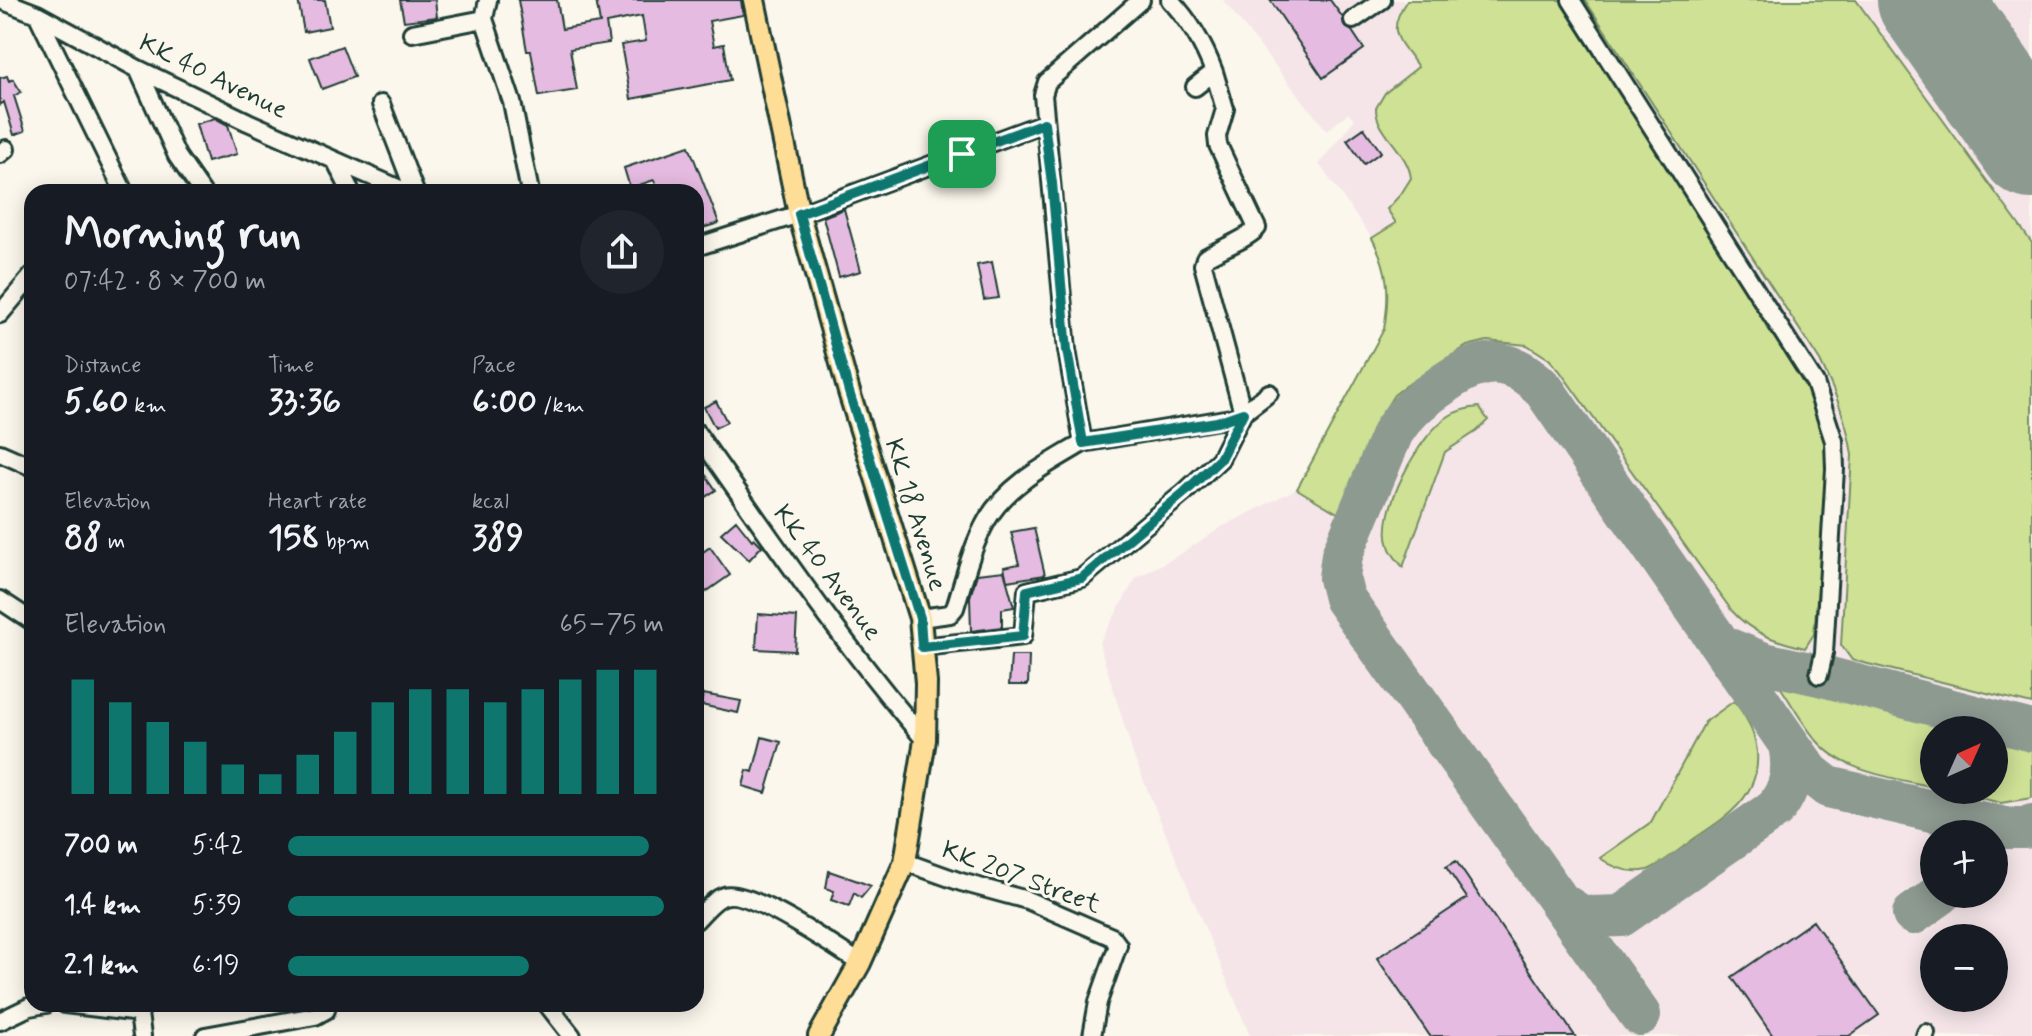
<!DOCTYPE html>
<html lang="en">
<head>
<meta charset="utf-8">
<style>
  :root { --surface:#171b24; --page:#20242c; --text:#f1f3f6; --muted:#9ea1a6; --accent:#0f766e }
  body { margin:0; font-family:Mynerve,sans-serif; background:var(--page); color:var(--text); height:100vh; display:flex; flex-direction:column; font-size:30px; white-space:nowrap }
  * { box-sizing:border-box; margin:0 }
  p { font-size:26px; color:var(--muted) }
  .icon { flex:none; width:44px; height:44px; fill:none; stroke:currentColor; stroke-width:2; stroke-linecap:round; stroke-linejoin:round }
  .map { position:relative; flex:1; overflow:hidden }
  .drawer { position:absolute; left:24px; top:184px; width:680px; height:828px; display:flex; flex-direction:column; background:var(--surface); border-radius:24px; box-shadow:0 4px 20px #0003 }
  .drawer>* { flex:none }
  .needle { width:52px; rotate:45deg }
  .tools { position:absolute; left:1920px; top:716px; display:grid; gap:16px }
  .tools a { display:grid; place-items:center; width:88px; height:88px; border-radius:50%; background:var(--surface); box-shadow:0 4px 20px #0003; font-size:40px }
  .pin { position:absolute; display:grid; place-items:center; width:68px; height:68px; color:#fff; margin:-34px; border-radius:16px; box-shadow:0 4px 12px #0006 }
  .round { display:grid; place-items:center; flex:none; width:84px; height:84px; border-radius:42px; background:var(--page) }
  .overview { display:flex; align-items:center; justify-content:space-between; height:136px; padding:0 40px }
  h1 { font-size:44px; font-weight:700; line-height:60px }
  .stats { display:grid; grid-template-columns:repeat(3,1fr); gap:12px; height:136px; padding:8px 40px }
  .stats div { display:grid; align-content:center }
  .stats b { font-size:34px; font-weight:700 }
  .stats small { font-size:22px; font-weight:400 }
  .stats p { font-size:22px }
  .chart { height:224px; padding:16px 40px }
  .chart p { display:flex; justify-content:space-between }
  .chart svg { width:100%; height:144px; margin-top:8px; stroke:var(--accent); stroke-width:6 }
  ul { padding:0 40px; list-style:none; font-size:26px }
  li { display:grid; grid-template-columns:128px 96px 1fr; align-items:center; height:60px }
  li i { height:20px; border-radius:10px; background:var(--accent) }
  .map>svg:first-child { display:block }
</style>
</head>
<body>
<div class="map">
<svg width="2032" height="1036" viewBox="0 0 2032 1036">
  <rect width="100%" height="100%" fill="#fbf7ec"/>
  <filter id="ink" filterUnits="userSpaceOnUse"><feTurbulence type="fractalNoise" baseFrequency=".0125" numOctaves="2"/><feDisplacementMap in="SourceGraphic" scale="16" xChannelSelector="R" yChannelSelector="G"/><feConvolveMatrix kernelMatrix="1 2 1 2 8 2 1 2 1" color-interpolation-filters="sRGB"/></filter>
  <g filter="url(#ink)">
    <path fill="#f5e5e9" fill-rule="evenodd" d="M1223 0H2032V1036H1250L1135 760 1099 643 1136 578 1179 555 1222 527 1298 488 1384 329 1388 304 1384 260 1372 238 1319 164 1355 119 1348 113 1327 131ZM1934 730H1994V790H1934ZM1934 834H1994V894H1934ZM1934 938H1994V998H1934Z"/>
    <path fill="#cee195" stroke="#768f64" stroke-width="2" d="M1407 0H1562L1794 362 1813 398 1826 442 1828 474 1814 634 1805 648C1775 641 1753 634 1732 611L1559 370 1549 359 1527 345 1487 341 1467 346 1407 385 1394 395 1384 411 1341 515 1297 489 1384 329C1390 294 1389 270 1372 238L1396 223 1387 209 1401 194 1411 178C1408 151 1375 132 1376 108L1385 93 1418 67C1399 39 1385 33 1407 0Z
      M1585 0H1856L2032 243V704L1852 660 1841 645 1852 455C1847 420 1835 392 1820 361Z
      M1479 407 1488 420 1477 431 1445 452 1403 567C1398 561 1391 554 1389 546 1376 513 1420 433 1449 416 1458 410 1469 408 1479 407Z
      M1779 685 1960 730H1934V787C1896 778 1845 773 1818 742 1803 725 1792 704 1779 685Z
      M1734 701C1763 736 1768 779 1731 812 1720 822 1707 830 1695 838 1680 849 1665 862 1648 870 1630 874 1615 869 1600 858L1651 822 1705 722Z
      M1994 739 2032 748V798L2001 803 1947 790H1994Z"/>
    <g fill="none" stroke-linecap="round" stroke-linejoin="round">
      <path stroke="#8d9a90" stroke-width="42" d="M1724 647 1764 663 1819 675 2032 731
        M1561 903 1580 915 1590 917 1621 916 1775 809C1791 789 1794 770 1789 744
        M1913 914 1941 894
        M1640 1015 1344 598 1339 578 1342 555 1393 432C1405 413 1419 401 1438 388 1477 358 1508 352 1544 390L1789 744 1810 773 1828 787 2005 828H2025L2032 825"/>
      <path stroke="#8d9a90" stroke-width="104" d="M1929 0 2032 147"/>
    </g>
    <path fill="#e6bbe1" stroke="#1f3d34" stroke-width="2" d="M298 0H325L330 27 304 32Z
      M400 0H435L437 17 404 21Z
      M518 0H557L562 29 600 23 596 0H741L743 15 709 21 714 46 724 44 730 80 631 99 621 45 646 41 642 16 606 23 609 43 570 49 577 90 539 96 531 51H527Z
      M1270 0H1330L1343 18 1344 26 1352 31 1364 49 1323 78Z
      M342 46 354 77 322 89 310 58Z
      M7 76 9 81 13 79 21 92 14 96 25 131 14 135 4 102 0 105V78Z
      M215 118 228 125 237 154 207 162 196 124Z
      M1364 128 1381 152 1364 164 1347 140Z
      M689 146 719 223 696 230V192H659L654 180 630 188 624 168Z
      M844 209 861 271 839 277 823 217Z
      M992 262 999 298 984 300 977 265Z
      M716 401 727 422 715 428 704 407Z
      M696 461 716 490 701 500 696 493Z
      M736 520 752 540 754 538 762 546 749 560 721 533Z
      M1034 528 1045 575 1007 581 1004 567 1019 564 1011 532Z
      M710 547 730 575 696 599V557Z
      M1004 571 1014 607 1002 609V627L971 631 970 597 977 574Z
      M758 614 797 617 795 651 756 649Z
      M1011 656H1029L1028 685H1009Z
      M703 694 741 701 738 713 701 705Z
      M762 737 781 742 766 793 743 786 747 770 753 772Z
      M1456 861 1540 985 1575 1036H1430L1377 958 1467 898 1446 867Z
      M829 871 858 881 871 886 861 898 854 893 849 906 831 900 834 891 826 888Z
      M1813 921 1879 1015 1849 1036H1773L1732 977Z"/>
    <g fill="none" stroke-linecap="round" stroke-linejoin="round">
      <g stroke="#1f3d34" stroke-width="22">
        <path id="minor" d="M1 0 37 14 138 69 248 122 407 192
          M488 0 484 19 512 102 530 192
          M1170 0C1190 21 1204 45 1214 72L1195 87
          M1571 0 1815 383 1834 441 1835 469 1824 653 1819 675
          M37 14 124 192
          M1353 20 1382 0
          M412 33 484 19
          M138 69 177 156 202 192
          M381 104 415 192
          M0 154 6 149
          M336 162 351 192
          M696 247 799 214 1044 123
          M0 314 32 276
          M696 432C769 536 842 643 925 740
          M1083 443 1231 418 1243 413 1269 393
          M0 453 32 467
          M0 600 32 621
          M920 618 950 614 955 608C964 579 972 546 987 520 1008 484 1048 464 1083 443L1067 350 1043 95 1047 82 1141 0
          M922 647 1023 636 1027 591 1082 578 1185 492 1220 459 1243 413 1203 265 1205 258C1219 249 1248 239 1257 228L1218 145 1217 136 1225 109 1214 72
          M905 862 961 882 1027 900 1112 937 1118 945 1098 1002 1092 1036
          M696 920C704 912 714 899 724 896 748 887 836 948 860 963
          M65 1004 140 1013
          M547 1004 572 1036
          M138 1006 142 1036
          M0 1021 29 1007 46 1004
          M205 1036 315 1016 326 1010 327 1004
          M1925 1036 1926 1033"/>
      </g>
      <g stroke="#1f3d34" stroke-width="26">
        <path id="major" d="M754 0 799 214 849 392 920 618 926 683 925 740 905 862 860 963 819 1036"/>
      </g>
      <use href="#minor" stroke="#fbf7ec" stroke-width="16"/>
      <use href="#major" stroke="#fedd96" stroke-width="20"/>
    </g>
  </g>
  <g fill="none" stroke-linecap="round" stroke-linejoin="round" filter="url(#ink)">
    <g stroke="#fff" stroke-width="16">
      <path id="route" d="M1044 123 1052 183 1067 350 1083 443 1217 422 1243 413 1220 459 1185 492 1082 578 1027 591 1023 636 922 647 920 618 849 392 799 214Z"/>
    </g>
    <use href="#route" stroke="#0f766e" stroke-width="10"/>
  </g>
  <g text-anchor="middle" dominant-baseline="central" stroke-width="6" stroke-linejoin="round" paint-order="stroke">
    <g font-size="26" fill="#1f3d34" stroke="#fbf7ec">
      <text transform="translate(213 77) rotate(26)">KK 40 Avenue</text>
      <text transform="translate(915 515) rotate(73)">KK 18 Avenue</text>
      <text transform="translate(827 573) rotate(53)">KK 40 Avenue</text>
      <text transform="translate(1021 878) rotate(20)">KK 207 Street</text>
    </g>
  </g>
</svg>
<div class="tools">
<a><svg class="needle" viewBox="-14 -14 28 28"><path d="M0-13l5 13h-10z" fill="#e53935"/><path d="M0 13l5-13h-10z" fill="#9ea1a6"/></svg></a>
<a>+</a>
<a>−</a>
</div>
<div class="pin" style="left:962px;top:154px;background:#1e9e55"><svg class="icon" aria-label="arrive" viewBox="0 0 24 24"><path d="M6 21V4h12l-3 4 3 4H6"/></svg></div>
<section class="drawer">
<div class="overview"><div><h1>Morning run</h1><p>07:42 · 8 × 700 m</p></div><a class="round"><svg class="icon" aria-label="share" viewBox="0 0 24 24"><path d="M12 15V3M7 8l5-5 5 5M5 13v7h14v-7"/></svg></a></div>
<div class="stats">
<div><p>Distance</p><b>5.60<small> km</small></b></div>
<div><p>Time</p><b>33:36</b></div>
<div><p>Pace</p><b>6:00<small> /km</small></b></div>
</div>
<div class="stats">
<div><p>Elevation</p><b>88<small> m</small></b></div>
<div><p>Heart rate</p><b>158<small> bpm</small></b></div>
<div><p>kcal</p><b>389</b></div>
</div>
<div class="chart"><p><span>Elevation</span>65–75 m</p>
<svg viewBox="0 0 160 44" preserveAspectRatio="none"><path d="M5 44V9M15 44V16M25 44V22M35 44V28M45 44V35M55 44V38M65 44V32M75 44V25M85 44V16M95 44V12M105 44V12M115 44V16M125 44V12M135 44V9M145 44V6M155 44V6"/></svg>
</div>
<ul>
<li><b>700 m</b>5:42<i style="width:96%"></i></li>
<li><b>1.4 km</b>5:39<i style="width:100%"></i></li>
<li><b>2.1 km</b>6:19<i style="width:64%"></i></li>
</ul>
</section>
</div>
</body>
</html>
